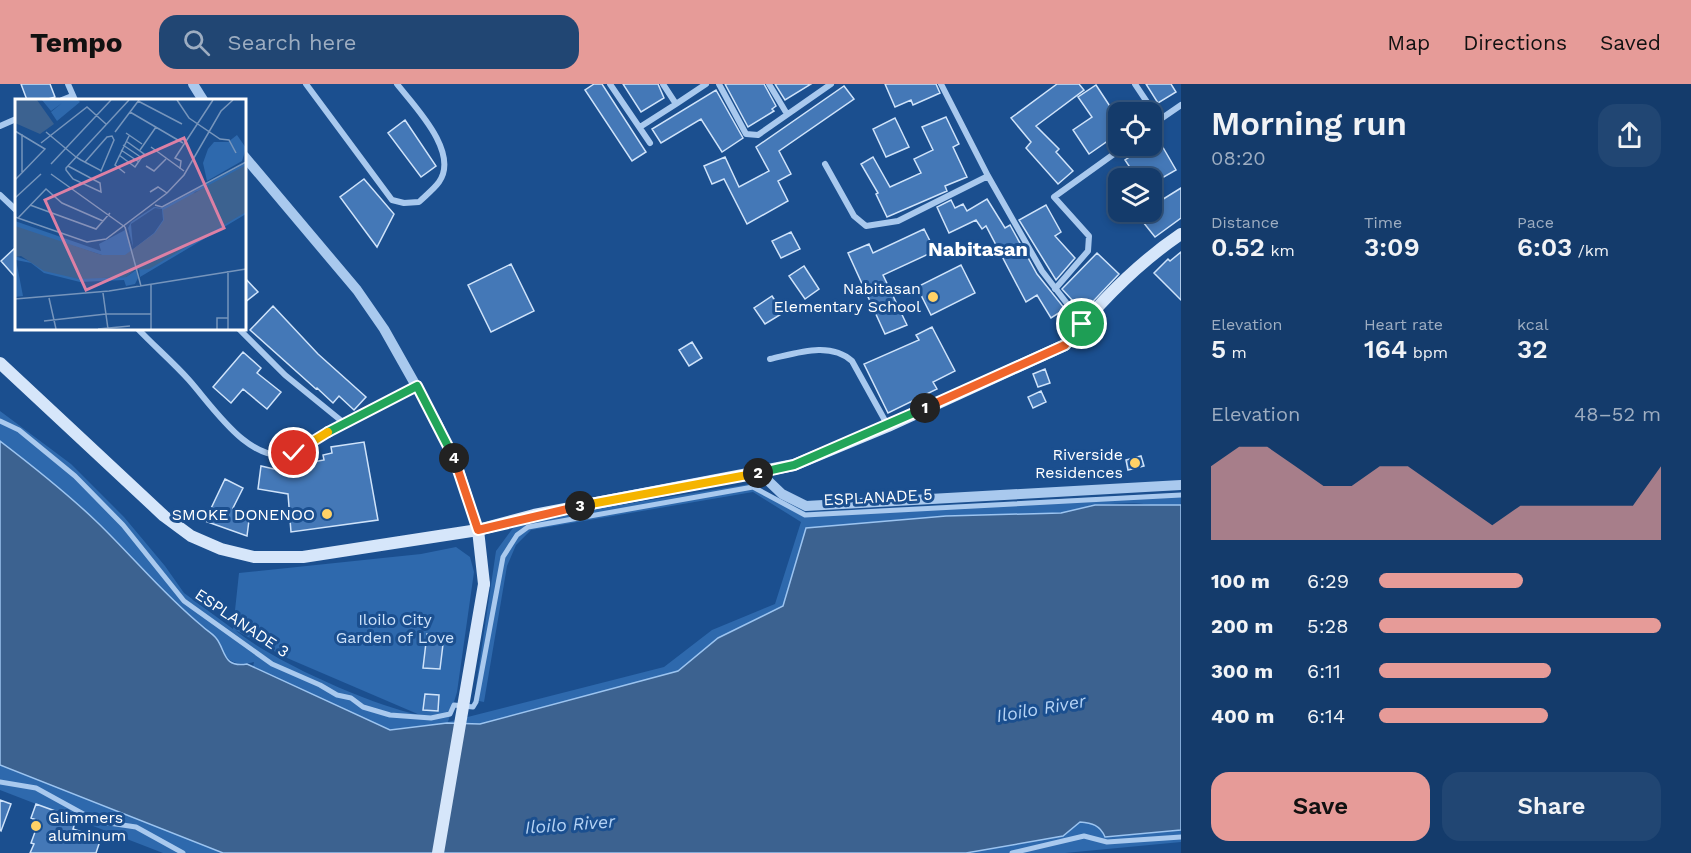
<!DOCTYPE html>
<html lang="en">
<head>
<meta charset="utf-8">
<style>
  :root { --surface:#143b6b; --page:#214673; --text:#f1f3f6; --muted:#9dadc1; --line:#33557e; --accent:#e69b98 }
  body { margin:0; font-family:"Work Sans",sans-serif; background:var(--page); color:var(--text); height:100vh; display:flex; flex-direction:column; font-size:22px; white-space:nowrap }
  * { box-sizing:border-box; margin:0 }
  p { font-size:20px; color:var(--muted) }
  .icon { flex:none; width:33px; height:33px; fill:none; stroke:currentColor; stroke-width:2; stroke-linecap:round; stroke-linejoin:round }
  .map { position:relative; flex:1; overflow:hidden }
  .sheet { display:flex; flex-direction:column; background:var(--surface); width:510px }
  .sheet>* { flex:none }
  .controls { position:absolute; left:1108px; top:18px; display:grid; gap:12px }
  .controls a { display:grid; place-items:center; width:54px; height:54px; border-radius:12px; background:var(--surface); box-shadow:0 3px 9px #0003,0 0 0 2px var(--line); font-size:30px }
  .pin { position:absolute; display:grid; place-items:center; width:51px; height:51px; color:#fff; margin:-26px; border:3px solid #fff; border-radius:50%; box-shadow:0 2px 6px #0007 }
  .km { position:absolute; width:30px; height:30px; margin:-15px; border-radius:50%; background:#222; color:#fff; font-size:16px; line-height:30px; text-align:center }
  .round { display:grid; place-items:center; flex:none; width:63px; height:63px; border-radius:18px; background:var(--page) }
  .overview { display:flex; align-items:center; justify-content:space-between; height:102px; padding:0 30px }
  h1 { font-size:33px; font-weight:600; line-height:45px }
  .metrics { display:grid; grid-template-columns:repeat(3,1fr); gap:9px; height:102px; padding:6px 30px }
  .metrics div { display:grid; align-content:center }
  .metrics b { font-size:26px; font-weight:600 }
  .metrics small { font-size:16px; font-weight:400 }
  .metrics p { font-size:16px }
  .chart { height:168px; padding:12px 30px }
  .chart p { display:flex; justify-content:space-between }
  .chart svg { width:100%; height:108px; margin-top:6px; fill:var(--accent); opacity:.7 }
  .primary-button { display:flex; gap:12px; margin-top:auto; padding:12px 30px }
  .primary-button a { flex:1; height:69px; border-radius:18px; background:var(--accent); color:#111; font-size:24px; font-weight:600; line-height:69px; text-align:center }
  .primary-button a+a { background:var(--page); color:var(--text) }
  ul { padding:0 30px; list-style:none; font-size:20px }
  li { display:grid; grid-template-columns:96px 72px 1fr; align-items:center; height:45px }
  li i { height:15px; border-radius:8px; background:var(--accent) }
  header { display:flex; align-items:center; gap:36px; box-sizing:border-box; height:84px; padding:0 30px; background:var(--accent); color:#111 }
  header strong { font-size:28px }
  nav { display:flex; gap:33px; margin-inline-start:auto; font-size:21px }
  .search { width:420px; height:54px; background:var(--page); display:flex; align-items:center; gap:15px; box-sizing:border-box; padding:0 21px; border-radius:18px; color:var(--muted); font-size:22px }
  main { display:flex; flex:1; min-height:0 }
  .map>svg:first-child { display:block }
</style>
</head>
<body>
<header>
<strong>Tempo</strong>
<div class="search"><svg class="icon" aria-label="search" viewBox="0 0 24 24"><circle cx="10" cy="10" r="6"/><path d="M15 15l6 6"/></svg>Search here</div>
<nav><a>Map</a><a>Directions</a><a>Saved</a></nav>
</header>
<main>
<div class="map">
<svg width="1181" height="769" viewBox="0 0 1181 769">
  <rect width="100%" height="100%" fill="#1b4f8f"/>
  <path fill="#2e69ad" fill-rule="evenodd" d="M0 327 71 380 124 433 165 482 184 509 233 545 239 489 421 470 456 463 470 473 474 488 457 608 448 638 664 583 712 546 775 520 801 438 753 408 531 446 516 461 507 482 484 618 474 616 496 467 513 444 539 434 750 400 806 428 1181 409V433C1150 414 1125 420 1090 421L1084 438 929 511 430 667 252 587 254 578C233 584 223 574 217 555L210 559 0 373ZM235 546 287 574 420 631C373 622 272 577 235 546Z
    M0 672 231 769H163L0 706Z
    M1181 728V758L1065 769H945L1063 752 1080 738 1092 739 1100 744Z"/>
  <path fill="#3c6290" stroke="#9cc4f0" stroke-width="1.5" d="M0 357C34 383 67 409 98 439 134 474 164 511 202 542 206 546 213 550 216 554 226 566 222 584 247 580L390 646 447 639 480 640 678 587 718 554 783 522 806 444 946 432 1061 429 1095 421H1181V746L1105 753C1100 741 1092 739 1080 738L1063 752 966 769H223L0 681Z"/>
  <path fill="#4478b7" stroke="#cfe3fa" stroke-width="1.5" d="M21 0H50L55 13 45 16H27Z
    M594 0H602L646 68 632 77 585 6Z
    M623 0H658L664 14 641 28Z
    M725 0H764L776 22 772 25 774 27 748 43Z
    M775 0H811L785 16Z
    M885 0H936L940 9 913 21 911 16 895 23Z
    M1057 0H1079L1084 6 1036 42 1059 65 1056 68 1073 87 1058 100 1026 64 1031 58 1011 34Z
    M1146 0H1171L1176 8 1158 19Z
    M1096 1 1119 36V49L1089 70 1073 46 1092 33 1078 13Z
    M844 2 854 15 779 67 791 90 778 97 788 117 747 140 724 95 712 100 704 82 725 73 739 103 769 87 756 63Z
    M716 6 743 54 722 68 701 35 661 59 652 45Z
    M946 33 959 60 953 63 967 93 945 102 947 107 887 133 876 110 878 109 861 80 873 73 890 103 921 89 914 75 933 66 922 43Z
    M895 34 909 63 886 73 873 45Z
    M405 36 436 82 421 93 388 49Z
    M1161 60 1176 86 1162 94H1137L1125 76 1140 66 1143 71Z
    M364 95 394 130 377 163 340 113Z
    M1181 104V134L1155 153 1135 128H1152V122Z
    M987 115 1005 144 1010 141 1037 190 1065 225 1051 234 1037 211 1026 218 986 142 982 145 976 136 949 149 937 123 951 116 955 124 963 120 967 127Z
    M1046 121 1061 148 1055 152 1075 174 1056 196 1019 136Z
    M924 145 935 167 883 191 907 241 885 250 848 169 869 160 873 169Z
    M791 148 800 165 781 174 772 157Z
    M16 163V194L1 177Z
    M1181 168V216L1154 189 1168 175 1170 177Z
    M1097 169 1119 190 1083 228 1062 205Z
    M511 180 534 227 491 248 468 201Z
    M961 181 975 209 931 231 917 203Z
    M804 182 819 205 805 215 789 192Z
    M244 193 258 208 244 219Z
    M772 212 783 229 765 240 754 224Z
    M273 222 318 270 366 313 354 326 339 312 333 319 317 304 316 305 250 246Z
    M932 243 955 287 933 298 937 305 888 329 864 280 919 256 916 251Z
    M692 258 702 274 689 282 679 266Z
    M243 268 261 284 257 289 281 308 267 325 243 305 231 319 213 303Z
    M1045 285 1050 299 1038 303 1033 290Z
    M1041 307 1046 318 1033 324 1028 313Z
    M364 358 378 436 291 448 288 410 258 405 261 382 274 385 324 376 323 371 332 369 331 363Z
    M1141 372 1144 382 1128 386 1126 376Z
    M225 395 243 404 233 424 250 428 247 452 205 437Z
    M427 550 444 552 440 585 423 584Z
    M425 610 439 611 438 627 423 626Z
    M0 716 11 720 1 747 0 746Z
    M36 720 58 728 56 732 75 739 73 745 101 754 96 769H30L34 760 31 759 39 737 31 734Z"/>
  <g fill="none" stroke-linecap="round" stroke-linejoin="round">
    <path stroke="#a9c9ee" stroke-width="5" d="M0 337 19 346 75 392 123 441 184 517 272 580 320 601 337 611 351 614 363 623 390 631 431 634 450 630 454 621 473 623 476 618 503 473 517 451 528 443 753 403 805 431 1181 411
      M0 698 36 704 87 732 102 738 136 743 183 769
      M1012 769 1084 752 1107 758 1181 753"/>
    <path stroke="#a9c9ee" stroke-width="6" d="M68 0 75 16
      M306 0 392 116 404 119 419 118C425 112 434 105 439 98 460 68 414 22 397 0
      M610 0 650 59
      M663 0 676 20 706 0
      M719 0 746 50 758 51 831 0
      M769 0 787 30
      M941 0 988 92 1042 187 1082 239
      M1135 0 1159 36
      M62 16 72 12
      M1152 41 1181 21
      M0 42 16 35
      M640 43 676 20
      M825 80 854 132 866 142 898 137 988 92
      M0 111 16 126
      M1055 205 1088 167 1089 152 1054 113 1125 62
      M137 244C154 262 173 278 189 296 213 323 250 381 291 370 309 365 327 349 343 340 367 326 392 315 417 302
      M238 244 285 291 344 339
      M770 275C797 269 830 257 852 277L888 342"/>
    <path stroke="#a9c9ee" stroke-width="10" d="M193 0 203 16
      M244 72 357 206 384 245 437 339 458 383 478 446
      M760 389 782 410 806 422 1181 401"/>
    <path stroke="#d6e6fa" stroke-width="12" d="M0 279 164 432 191 452 221 465 254 473H303L478 446 534 431 794 381 888 342 1065 261C1098 220 1138 179 1181 150
      M478 446 484 500"/>
    <path stroke="#d6e6fa" stroke-width="12" d="M438 769 484 500"/>
  </g>
  <g fill="none" stroke-linecap="round" stroke-linejoin="round">
    <g stroke="#fff" stroke-width="12">
      <path id="split-1" d="M925 324 1065 261 1082 240"/>
    </g>
    <g stroke="#fff" stroke-width="12">
      <path id="split-2" d="M758 389 794 381 925 324"/>
    </g>
    <g stroke="#fff" stroke-width="12">
      <path id="split-3" d="M580 422 758 389"/>
    </g>
    <g stroke="#fff" stroke-width="12">
      <path id="split-4" d="M454 374 478 446 580 422"/>
    </g>
    <g stroke="#fff" stroke-width="12">
      <path id="split-5" d="M328 348 417 302 454 374"/>
    </g>
    <g stroke="#fff" stroke-width="12">
      <path id="split-6" d="M294 369 328 348"/>
    </g>
    <use href="#split-1" stroke="#f0652b" stroke-width="8"/>
    <use href="#split-2" stroke="#22a559" stroke-width="8"/>
    <use href="#split-3" stroke="#f5b400" stroke-width="8"/>
    <use href="#split-4" stroke="#f0652b" stroke-width="8"/>
    <use href="#split-5" stroke="#22a559" stroke-width="8"/>
    <use href="#split-6" stroke="#f5b400" stroke-width="8"/>
  </g>
  <g fill="#ffd166" stroke="#1b4f8f" stroke-width="2">
    <circle cx="933" cy="213" r="6"/>
    <circle cx="1135" cy="379" r="6"/>
    <circle cx="327" cy="430" r="6"/>
    <circle cx="36" cy="742" r="6"/>
  </g>
  <g text-anchor="middle" dominant-baseline="central" stroke-width="6" stroke-linejoin="round" paint-order="stroke">
    <g font-size="16" fill="#fff" stroke="#1b4f8f" text-anchor="end">
      <text x="921" y="204">Nabitasan<tspan x="921" dy="18">Elementary School</tspan></text>
      <text x="1123" y="370">Riverside<tspan x="1123" dy="18">Residences</tspan></text>
      <text x="315" y="430">SMOKE DONENOO</text>
      <text x="48" y="733" text-anchor="start">Glimmers<tspan x="48" dy="18">aluminum</tspan></text>
    </g>
    <g font-size="16" fill="#fff" stroke="#1b4f8f">
      <text transform="translate(878 413) rotate(-3)">ESPLANADE 5</text>
      <text transform="translate(242 539) rotate(34)">ESPLANADE 3</text>
    </g>
    <g font-size="16" fill="#cfe3fa" stroke="#1b4f8f">
      <text x="395" y="535">Iloilo City<tspan x="395" dy="18">Garden of Love</tspan></text>
    </g>
    <g font-size="18" font-style="italic" fill="#b5d3f5" stroke="#1b4f8f">
      <text transform="translate(1041 624) rotate(-10)">Iloilo River</text>
      <text transform="translate(570 740) rotate(-4)">Iloilo River</text>
    </g>
    <g font-size="20" font-weight="bold" fill="#fff" stroke="#1b4f8f">
      <text x="978" y="165">Nabitasan</text>
    </g>
  </g>
  <g transform="translate(15 15)">
    <rect width="231" height="231" fill="#1b4f8f"/>
    <path d="M27 1H63L65 3 42 22 36 13 47 4 36 12ZM222 36 231 49 227 62 192 82 188 64 193 50 199 43H213ZM231 64V69L206 84 180 93 166 112 116 156H87L0 129V122L86 152 84 145 110 131 117 151 139 134 148 121 147 110 140 109 116 125 118 148 113 129 116 123 139 108 147 109ZM231 110V115L125 178 124 170ZM0 157 63 179 111 178 121 171 123 179 120 185 111 187 109 181 65 183 29 174 16 164 1 161 8 197 0 198Z" fill="#2e69ad"/>
    <path d="M0 1H22L39 25 25 35 0 24ZM231 66V113L134 170 120 171 111 178 64 180 29 172 6 157 0 158V127L87 156H110L140 134 149 121 148 111Z" fill="#3c6290"/>
    <path fill="none" stroke="#7695bc" stroke-width="1.5" d="M162 1 174 19 205 40 214 41 221 54M123 2 167 25M115 13 168 44M0 32 30 50 0 81M31 33 61 58 66 61 85 71 86 72 99 41 97 37 92 38 70 63M100 33 124 1M111 34 127 45M7 35V73M26 44 72 8 91 25M108 46 127 59M136 48 169 72M106 51 124 63M125 51 141 28M104 56 120 68 129 55 111 42M36 65 96 1M53 67 85 84 86 93 58 80 51 71V69L114 1M131 67 139 72 151 60M165 70 166 62 160 59 198 1M110 74 100 66 114 37M36 75 110 128M135 93 143 88 152 94M0 99 26 75M15 106 81 130 95 114M140 106 147 108 231 63M0 118 72 143 91 140 152 94 169 76 206 12 218 1M3 119 31 90 47 104 88 122M110 128 126 187M213 172V230M136 186V230M88 194 93 230M34 199 41 230M0 200 94 192 231 170M29 222 91 215H136M83 230 115 227M202 230V219H213"/>
    <path fill="#dd80a5" fill-opacity="0.15" stroke="#dd80a5" stroke-width="3" d="M169 39 209 129 71 191 30 101Z"/>
    <rect width="231" height="231" fill="none" stroke="#fff" stroke-width="3"/>
  </g>
</svg>
<div class="controls">
<a><svg class="icon" aria-label="locate" viewBox="0 0 24 24"><circle cx="12" cy="12" r="6"/><path d="M12 2v4M12 18v4M2 12h4M18 12h4"/></svg></a>
<a><svg class="icon" aria-label="layers" viewBox="0 0 24 24"><path d="M12 4l9 5-9 5-9-5zM3 14l9 5 9-5"/></svg></a>
</div>
<div class="pin" style="left:1082px;top:240px;background:#1e9e55"><svg class="icon" aria-label="arrive" viewBox="0 0 24 24"><path d="M6 21V4h12l-3 4 3 4H6"/></svg></div>
<div class="pin" style="left:294px;top:369px;background:#d93025"><svg class="icon" aria-label="check" viewBox="0 0 24 24"><path d="M5 12l5 5 9-10"/></svg></div>
<b class="km" style="left:925px;top:324px">1</b>
<b class="km" style="left:758px;top:389px">2</b>
<b class="km" style="left:580px;top:422px">3</b>
<b class="km" style="left:454px;top:374px">4</b>
</div>
<section class="sheet">
<div class="overview"><div><h1>Morning run</h1><p>08:20</p></div><a class="round"><svg class="icon" aria-label="share" viewBox="0 0 24 24"><path d="M12 15V3M7 8l5-5 5 5M5 13v7h14v-7"/></svg></a></div>
<div class="metrics">
<div><p>Distance</p><b>0.52<small> km</small></b></div>
<div><p>Time</p><b>3:09</b></div>
<div><p>Pace</p><b>6:03<small> /km</small></b></div>
</div>
<div class="metrics">
<div><p>Elevation</p><b>5<small> m</small></b></div>
<div><p>Heart rate</p><b>164<small> bpm</small></b></div>
<div><p>kcal</p><b>32</b></div>
</div>
<div class="chart"><p><span>Elevation</span>48–52 m</p>
<svg viewBox="0 0 160 44" preserveAspectRatio="none"><path d="M0 44V14L10 6L20 6L30 14L40 22L50 22L60 14L70 14L80 22L90 30L100 38L110 30L120 30L130 30L140 30L150 30L160 14V44z"/></svg>
</div>
<ul>
<li><b>100 m</b>6:29<i style="width:51%"></i></li>
<li><b>200 m</b>5:28<i style="width:100%"></i></li>
<li><b>300 m</b>6:11<i style="width:61%"></i></li>
<li><b>400 m</b>6:14<i style="width:60%"></i></li>
</ul>
<div class="primary-button"><a>Save</a><a>Share</a></div>
</section>
</main>
</body>
</html>
